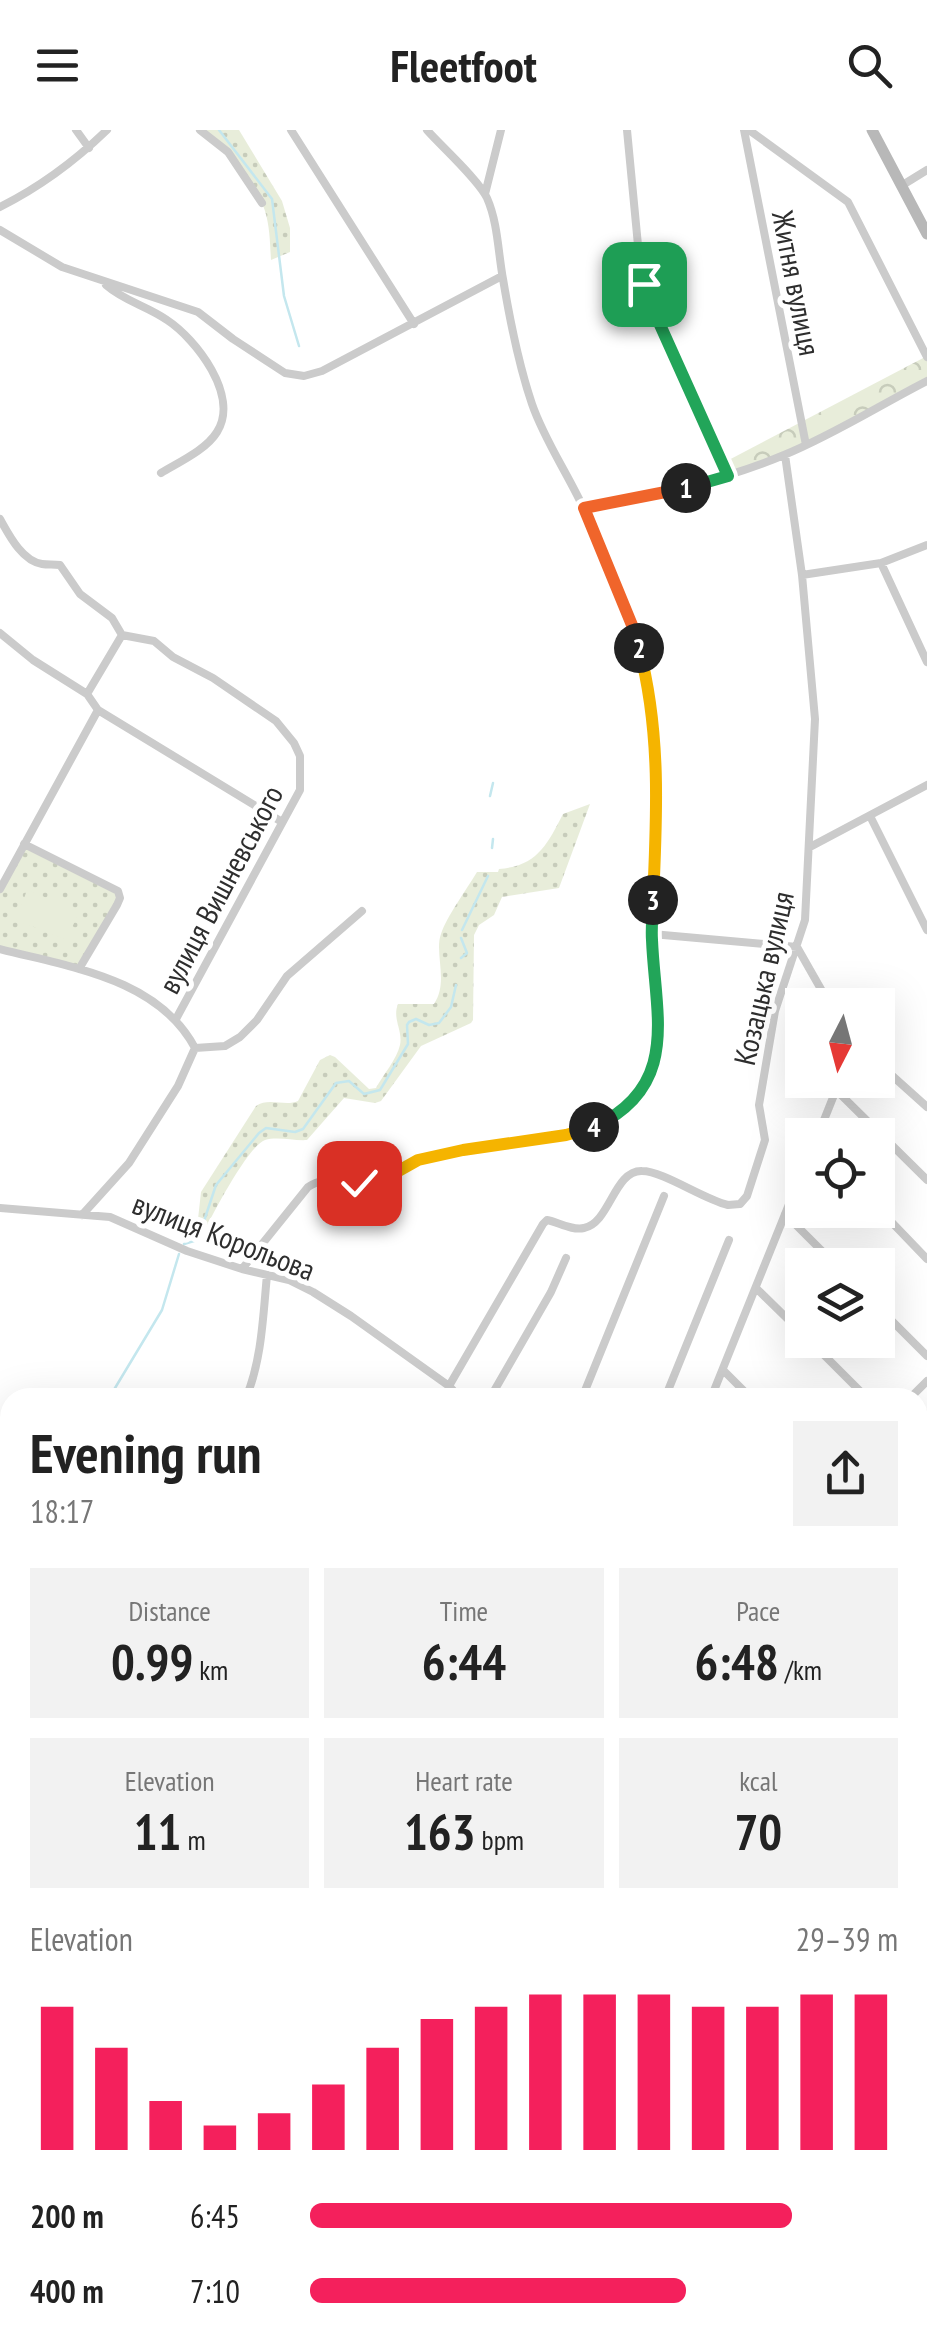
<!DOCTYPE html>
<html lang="en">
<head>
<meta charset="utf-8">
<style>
  :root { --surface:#fff; --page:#f2f2f2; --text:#222; --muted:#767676; --accent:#f4205c }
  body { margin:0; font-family:"PT Sans Narrow",sans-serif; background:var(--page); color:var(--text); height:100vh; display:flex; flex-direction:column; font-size:38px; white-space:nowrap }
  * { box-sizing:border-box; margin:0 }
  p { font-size:32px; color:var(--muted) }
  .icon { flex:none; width:55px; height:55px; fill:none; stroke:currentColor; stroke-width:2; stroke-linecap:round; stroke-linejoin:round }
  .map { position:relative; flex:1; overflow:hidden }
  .sheet { position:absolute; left:0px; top:1258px; width:928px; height:962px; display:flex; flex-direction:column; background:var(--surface); border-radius:30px 30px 0 0; box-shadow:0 10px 40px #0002 }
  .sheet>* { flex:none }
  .needle { width:65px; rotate:186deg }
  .buttons { position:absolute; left:785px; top:858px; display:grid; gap:20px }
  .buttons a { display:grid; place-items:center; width:110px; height:110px; border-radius:0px; background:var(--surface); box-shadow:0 10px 40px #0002; font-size:50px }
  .pin { position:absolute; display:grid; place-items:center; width:85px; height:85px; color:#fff; margin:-42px; border-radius:20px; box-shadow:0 5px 15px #0006 }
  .km { position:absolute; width:50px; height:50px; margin:-25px; border-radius:50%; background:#222; color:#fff; font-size:28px; line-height:50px; text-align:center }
  .round { display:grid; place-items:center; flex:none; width:105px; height:105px; border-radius:0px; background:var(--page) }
  .summary { display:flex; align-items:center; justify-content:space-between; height:170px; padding:0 30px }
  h1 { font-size:55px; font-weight:600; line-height:75px }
  .stats { display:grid; grid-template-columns:repeat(3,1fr); gap:15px; height:170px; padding:10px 30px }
  .stats div { display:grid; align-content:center; border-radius:0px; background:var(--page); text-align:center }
  .stats b { font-size:50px; font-weight:600 }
  .stats small { font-size:28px; font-weight:400 }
  .stats p { font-size:28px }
  .chart { height:280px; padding:20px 30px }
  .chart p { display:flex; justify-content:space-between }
  .chart svg { width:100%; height:180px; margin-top:10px; stroke:var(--accent); stroke-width:6 }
  ul { padding:0 30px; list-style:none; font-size:32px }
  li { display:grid; grid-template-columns:160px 120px 1fr; align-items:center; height:75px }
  li i { height:25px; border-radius:12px; background:var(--accent) }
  header { display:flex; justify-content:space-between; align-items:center; height:130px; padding:0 30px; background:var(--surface); font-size:45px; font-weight:600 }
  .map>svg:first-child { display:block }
</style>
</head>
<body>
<header><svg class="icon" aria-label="menu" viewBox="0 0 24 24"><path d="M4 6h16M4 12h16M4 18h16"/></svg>Fleetfoot<svg class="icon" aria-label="search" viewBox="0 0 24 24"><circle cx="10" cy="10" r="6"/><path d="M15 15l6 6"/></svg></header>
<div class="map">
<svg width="927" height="2218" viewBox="0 0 927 2218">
  <defs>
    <pattern id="grass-dots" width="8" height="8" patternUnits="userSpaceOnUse" patternTransform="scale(2.5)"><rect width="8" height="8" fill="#e8edda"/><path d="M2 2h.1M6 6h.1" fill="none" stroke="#c7ccbb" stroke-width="1.8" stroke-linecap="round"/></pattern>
    <pattern id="forest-crowns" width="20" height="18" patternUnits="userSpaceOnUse" patternTransform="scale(2.5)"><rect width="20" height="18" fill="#e8edda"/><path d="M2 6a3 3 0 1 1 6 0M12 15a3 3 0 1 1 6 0" fill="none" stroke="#c7ccbb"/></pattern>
    <pattern id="wetland-marsh" width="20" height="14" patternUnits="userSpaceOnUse" patternTransform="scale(2.5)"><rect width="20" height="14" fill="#e8edda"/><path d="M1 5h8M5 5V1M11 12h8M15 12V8" fill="none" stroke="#c7ccbb"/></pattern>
    <pattern id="water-rules" width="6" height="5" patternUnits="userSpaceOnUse" patternTransform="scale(2.5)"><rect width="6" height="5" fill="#c4e7ee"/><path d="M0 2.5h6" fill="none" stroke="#a9c6cc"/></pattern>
  </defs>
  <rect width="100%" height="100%" fill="#fff"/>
  <path fill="url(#grass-dots)" d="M200 0H239L282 71 290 98V122L271 130C270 114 270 97 265 81 254 47 225 24 200 0Z
    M590 674 559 758 502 767 494 785 479 795 474 805 473 890 471 893 421 916 381 971 375 973 344 968 307 1010C294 1011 277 1006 265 1010 248 1016 211 1087 202 1106L196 1107 201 1062 256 976C269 967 285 977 298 971L320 930 330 925 335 927 369 959 376 958C383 945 397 929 400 915 403 900 392 889 398 874H434C449 852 434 823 441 804 447 786 467 759 477 742H498L499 739C537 736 547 715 563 684Z
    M24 714 119 764 79 839 0 819V759Z
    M0 2085 10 2092V2210H180L192 2218H0Z
    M221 2210H536L539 2218H325L317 2213 314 2218H215Z"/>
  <path fill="url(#forest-crowns)" d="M927 226V251L806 315 728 346 723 333Z"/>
  <path fill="url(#wetland-marsh)" d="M0 1498 10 1501V1656L0 1660Z
    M0 1839 10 1852V1964L0 1959Z
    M918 2141 927 2154V2218H693L694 2210H918Z"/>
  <path fill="#e8edda" d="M27 760 79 781 67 810 16 790Z"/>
  <path fill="url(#water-rules)" d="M10 1656V1852L0 1839V1660Z"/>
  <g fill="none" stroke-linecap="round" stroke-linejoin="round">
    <path stroke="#c4e7ee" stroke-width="2.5" d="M219 0 272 69 284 166 299 216
      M490 666 493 653
      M492 718 493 709
      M462 800 488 746
      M461 808 467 823 461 828
      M184 1114 194 1111 199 1106 216 1055 259 1003 266 998 295 1002 303 999 336 953 349 951 364 964 380 960 408 914 407 895 409 892 416 889 429 895 439 893 451 877 456 855
      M109 1268 162 1180 179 1124
      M4 1409 10 1405
      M0 1449 10 1474
      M0 1537 5 1527 10 1491
      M918 1652 927 1643
      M0 1942 10 1936
      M918 2194 927 2197
      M240 2218 243 2210"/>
    <path stroke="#cbcbcb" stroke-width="8" d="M76 0 89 18
      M200 0 228 22 262 73
      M291 0 414 194
      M627 0 640 136 652 177 728 346
      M744 0 806 315
      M749 0 848 72 927 227
      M901 56 927 40
      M485 64 501 0
      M0 77C40 57 75 31 107 0
      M0 100 62 137 198 182 233 209 285 243 304 246 322 241 502 146
      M106 155C124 171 147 176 167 190 196 209 240 266 217 302 206 320 179 332 161 343
      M584 378C652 365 720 352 784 325 833 305 880 275 927 251
      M0 389C9 405 22 431 42 434 48 435 54 434 60 435L80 464 112 488 122 505
      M881 433 927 532
      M802 445 881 433 927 415
      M0 503 33 530 87 564 122 505 154 511 173 527 213 548 276 591 294 613 300 626V660L176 889
      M87 564 98 580 282 692
      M870 686 927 800
      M24 714 118 761 120 768 117 775 79 839
      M810 717 927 655
      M0 759 98 580
      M652 804 797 817 830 875
      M0 819C69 837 158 848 195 918
      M878 933 927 977
      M818 1005 836 960 927 1050
      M0 1078 110 1087 187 1121 242 1139 289 1150 313 1162 351 1186 449 1256 460 1268
      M878 1078 927 1129
      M785 1084 836 1135
      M82 1085 129 1033 178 956 195 918 225 916 240 907 257 890 287 846 362 781
      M242 1139 308 1057C327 1044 345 1055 366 1051 390 1047 401 1035 421 1029 488 1009 586 1024 635 968 674 922 653 862 652 808 651 765 657 722 657 679 659 620 653 557 634 500 628 481 619 463 611 444 602 421 593 397 582 375 566 341 544 309 532 274 518 233 510 191 503 149 498 122 498 93 487 68 479 50 441 16 427 0
      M756 1158 802 1203
      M878 1177 927 1226
      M809 1210 867 1268
      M723 1240 751 1268
      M449 1256 543 1094 547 1090C558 1092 572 1101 584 1098 610 1093 614 1040 642 1041 663 1041 703 1069 728 1075L740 1074 747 1066 765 1010 759 975 775 881 805 790 815 589 802 445 785 325
      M246 1268C262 1229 263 1186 267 1145
      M490 1268 551 1162 566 1128
      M582 1268 664 1066
      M665 1268 729 1110
      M711 1268 802 1042
      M910 1268 927 1251
      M918 1277 927 1286
      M918 1388 927 1398
      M0 1413 10 1416
      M918 1494 919 1499 918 1503
      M918 1594 927 1585
      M918 1727 927 1719
      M918 1864 927 1855
      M918 1921 927 1913
      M918 1930 927 1941
      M0 1959 10 1966
      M918 2026 927 2036
      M0 2086 10 2093
      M180 2210 192 2218
      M215 2218 221 2210"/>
    <path stroke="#b8b8b8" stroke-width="11" d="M872 0 927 104"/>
  </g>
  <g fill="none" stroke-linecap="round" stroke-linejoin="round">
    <g stroke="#fff" stroke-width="20">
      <path id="split-1" d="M644 154 652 177 728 346 686 358"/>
    </g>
    <g stroke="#fff" stroke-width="20">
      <path id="split-2" d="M639 518 634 500 584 378 686 358"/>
    </g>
    <g stroke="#fff" stroke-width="20">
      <path id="split-3" d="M639 518C661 601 657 685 653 770"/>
    </g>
    <g stroke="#fff" stroke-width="20">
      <path id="split-4" d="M594 997C681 956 655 885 652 810 651 797 653 783 653 770"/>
    </g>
    <g stroke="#fff" stroke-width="20">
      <path id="split-5" d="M359 1053 386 1048 418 1030 463 1020 566 1005 594 997"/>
    </g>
    <use href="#split-1" stroke="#22a559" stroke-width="12"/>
    <use href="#split-2" stroke="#f0652b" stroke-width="12"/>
    <use href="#split-3" stroke="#f5b400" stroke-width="12"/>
    <use href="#split-4" stroke="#22a559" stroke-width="12"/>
    <use href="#split-5" stroke="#f5b400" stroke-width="12"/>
  </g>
  <g text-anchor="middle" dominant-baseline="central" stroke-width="10" stroke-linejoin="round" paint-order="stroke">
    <g font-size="30" fill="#2e2e2e" stroke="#fff">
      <text transform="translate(797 153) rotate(79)">Житня вулиця</text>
      <text transform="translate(220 759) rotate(-62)">вулиця Вишневського</text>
      <text transform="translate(763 848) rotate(-77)">Козацька вулиця</text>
      <text transform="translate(224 1106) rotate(21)">вулиця Корольова</text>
    </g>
  </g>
</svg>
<div class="buttons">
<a><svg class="needle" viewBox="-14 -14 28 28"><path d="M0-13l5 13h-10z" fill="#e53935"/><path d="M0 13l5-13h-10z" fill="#767676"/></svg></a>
<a><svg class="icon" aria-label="locate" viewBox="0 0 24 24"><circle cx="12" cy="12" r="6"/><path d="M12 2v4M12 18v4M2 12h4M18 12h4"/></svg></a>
<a><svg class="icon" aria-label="layers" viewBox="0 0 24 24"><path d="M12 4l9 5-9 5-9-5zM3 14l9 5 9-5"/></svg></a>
</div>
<div class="pin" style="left:644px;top:154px;background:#1e9e55"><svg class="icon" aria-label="arrive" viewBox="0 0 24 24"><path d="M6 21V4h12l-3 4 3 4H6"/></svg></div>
<div class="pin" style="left:359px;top:1053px;background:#d93025"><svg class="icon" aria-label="check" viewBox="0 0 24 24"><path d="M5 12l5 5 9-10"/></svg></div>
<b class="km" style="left:686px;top:358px">1</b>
<b class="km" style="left:639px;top:518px">2</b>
<b class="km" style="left:653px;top:770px">3</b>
<b class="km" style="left:594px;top:997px">4</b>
<section class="sheet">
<div class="summary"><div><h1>Evening run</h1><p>18:17</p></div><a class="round"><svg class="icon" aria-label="share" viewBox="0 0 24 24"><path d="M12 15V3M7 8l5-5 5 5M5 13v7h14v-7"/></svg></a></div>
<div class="stats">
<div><p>Distance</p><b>0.99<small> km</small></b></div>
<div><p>Time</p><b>6:44</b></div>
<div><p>Pace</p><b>6:48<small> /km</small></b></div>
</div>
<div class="stats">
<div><p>Elevation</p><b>11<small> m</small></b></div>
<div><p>Heart rate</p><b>163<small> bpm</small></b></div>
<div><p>kcal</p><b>70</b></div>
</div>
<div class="chart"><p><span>Elevation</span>29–39 m</p>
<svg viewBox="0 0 160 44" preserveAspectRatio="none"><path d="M5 44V9M15 44V19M25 44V32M35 44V38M45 44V35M55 44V28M65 44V19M75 44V12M85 44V9M95 44V6M105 44V6M115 44V6M125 44V9M135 44V9M145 44V6M155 44V6"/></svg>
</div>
<ul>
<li><b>200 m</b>6:45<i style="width:82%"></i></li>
<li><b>400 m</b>7:10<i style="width:64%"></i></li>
</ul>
</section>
</div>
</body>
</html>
